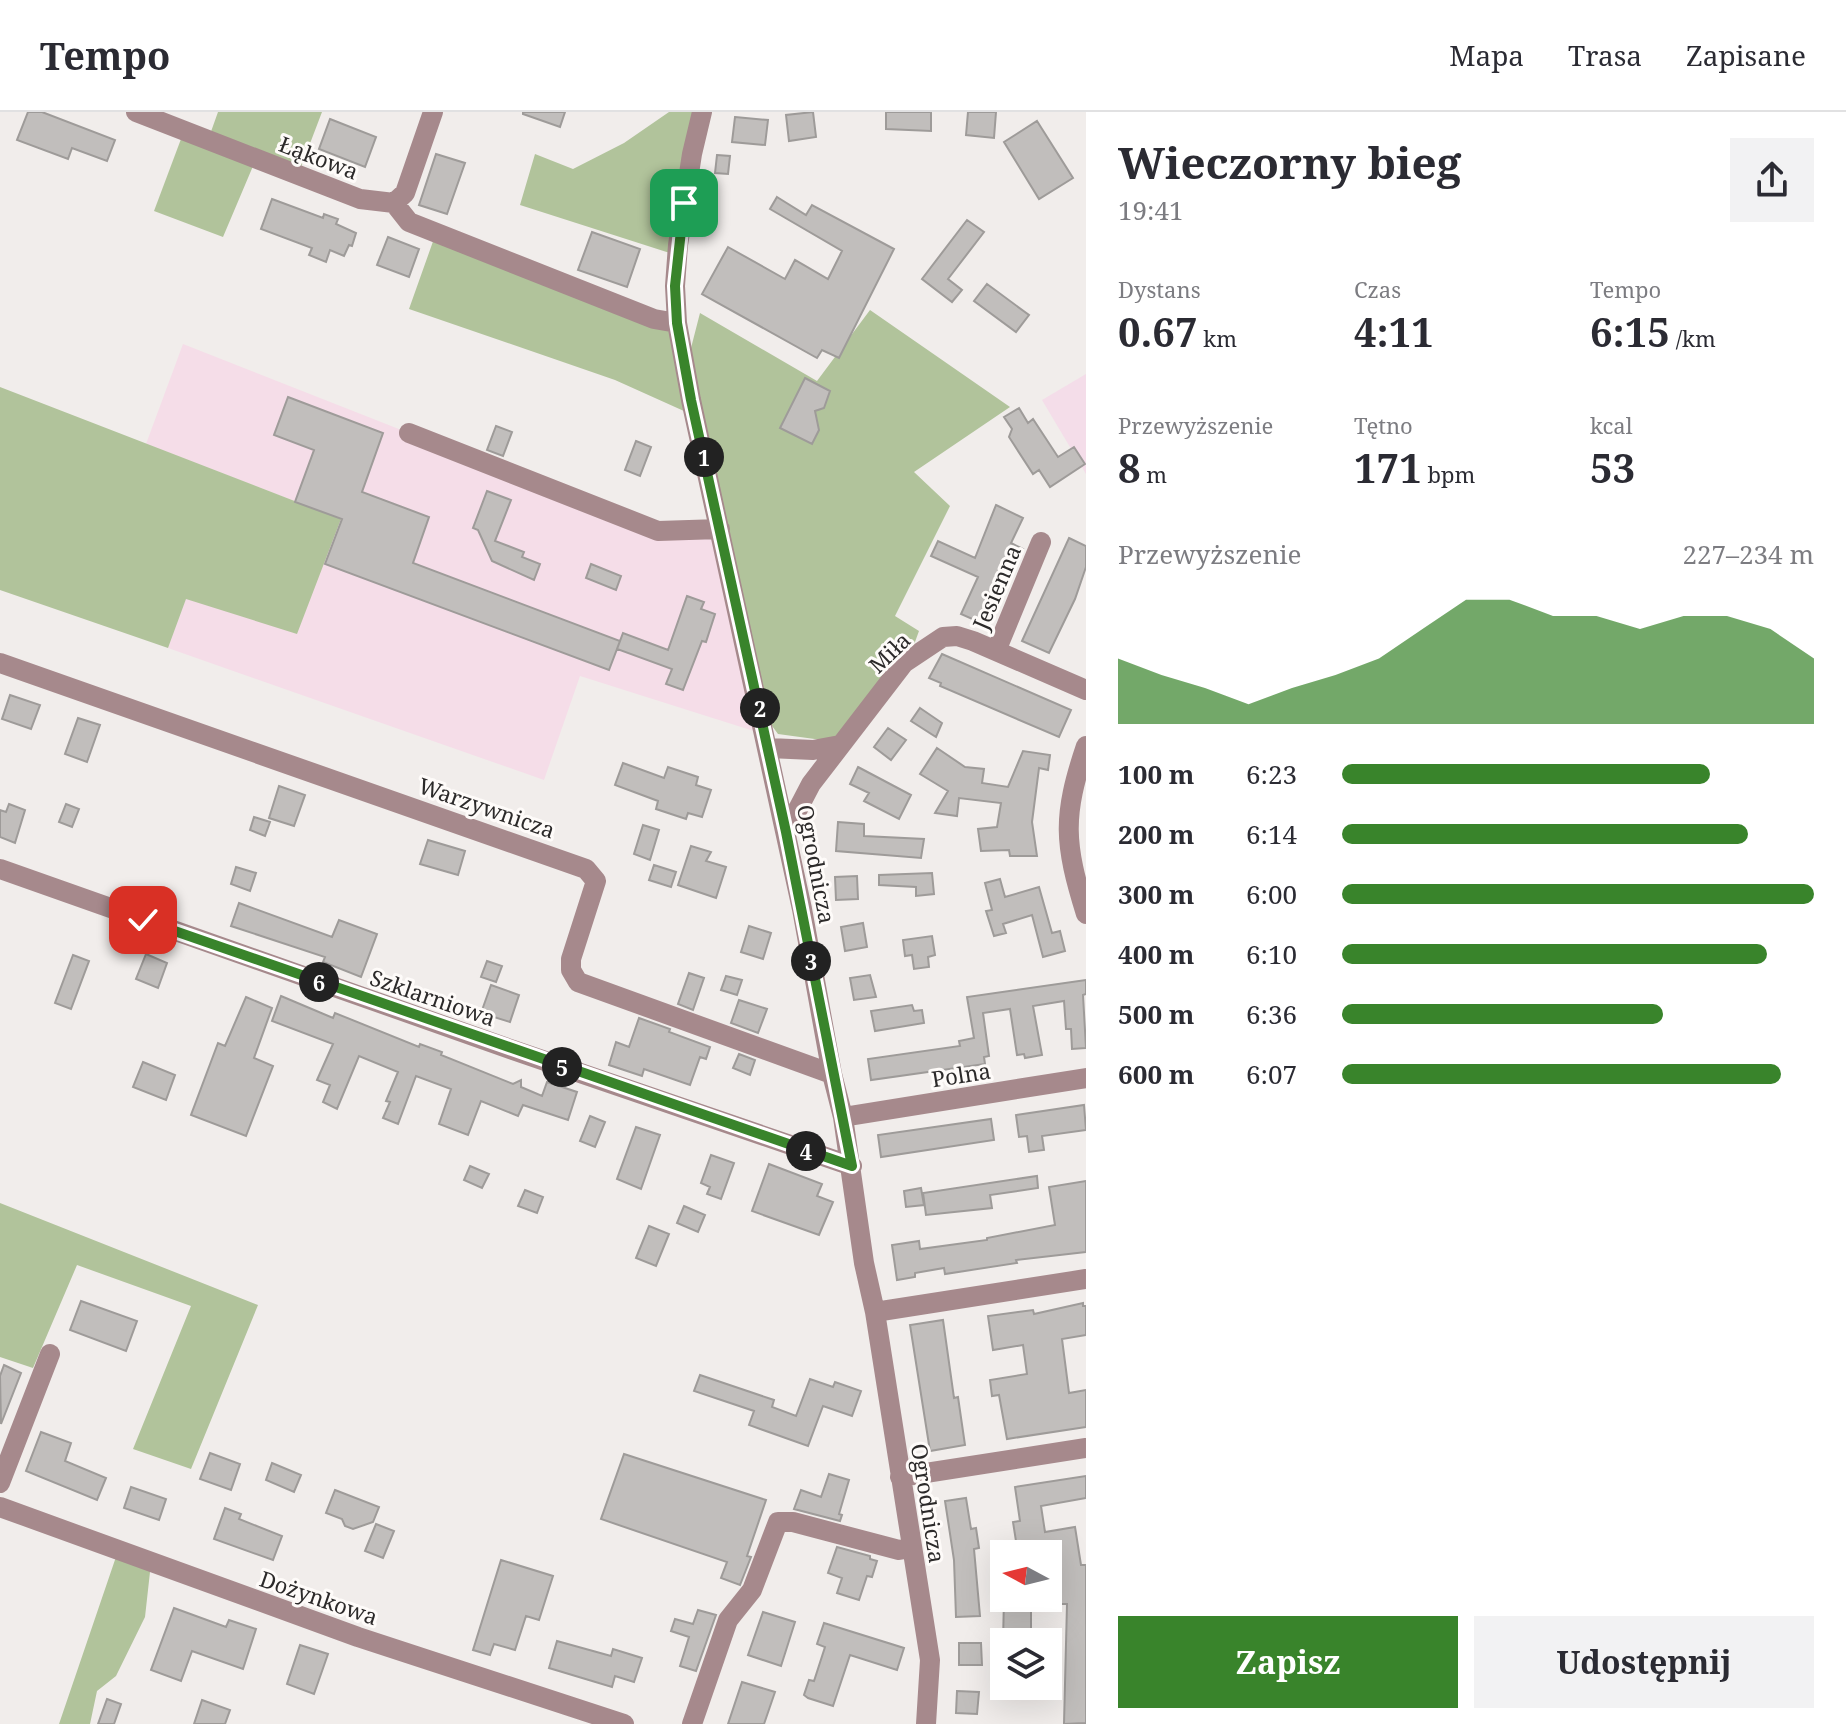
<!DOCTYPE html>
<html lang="pl">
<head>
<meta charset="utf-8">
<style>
  :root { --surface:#fff; --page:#f2f2f3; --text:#2b2b33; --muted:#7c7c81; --line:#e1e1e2; --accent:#39842b }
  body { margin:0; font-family:"Noto Serif",serif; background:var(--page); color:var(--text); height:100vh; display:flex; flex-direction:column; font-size:30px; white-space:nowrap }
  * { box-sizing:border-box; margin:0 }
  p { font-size:26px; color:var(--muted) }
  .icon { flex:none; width:44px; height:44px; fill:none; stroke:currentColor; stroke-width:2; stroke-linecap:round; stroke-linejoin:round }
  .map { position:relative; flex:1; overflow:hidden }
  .side { display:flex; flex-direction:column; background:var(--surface); width:760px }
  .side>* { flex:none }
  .needle { width:52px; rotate:277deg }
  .tools { position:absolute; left:990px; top:1428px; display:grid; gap:16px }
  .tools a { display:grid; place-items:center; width:72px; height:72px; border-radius:0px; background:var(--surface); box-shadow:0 8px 32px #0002; font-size:40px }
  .pin { position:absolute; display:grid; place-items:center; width:68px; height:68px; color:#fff; margin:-34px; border-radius:16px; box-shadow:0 4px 12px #0006 }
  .km { position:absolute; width:40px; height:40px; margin:-20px; border-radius:50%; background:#222; color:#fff; font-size:22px; line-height:40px; text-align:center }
  .round { display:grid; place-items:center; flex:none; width:84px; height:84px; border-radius:0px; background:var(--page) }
  .headline { display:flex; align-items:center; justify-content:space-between; height:136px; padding:0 32px }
  h1 { font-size:44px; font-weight:700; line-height:60px }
  .stats { display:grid; grid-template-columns:repeat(3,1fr); gap:12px; height:136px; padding:8px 32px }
  .stats div { display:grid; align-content:center }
  .stats b { font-size:40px; font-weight:700 }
  .stats small { font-size:22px; font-weight:400 }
  .stats p { font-size:22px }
  .chart { height:224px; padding:16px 32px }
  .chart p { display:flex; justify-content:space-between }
  .chart svg { width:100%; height:144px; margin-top:8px; fill:var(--accent); opacity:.7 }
  .primary-button { display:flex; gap:16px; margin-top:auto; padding:16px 32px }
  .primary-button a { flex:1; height:92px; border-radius:0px; background:var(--accent); color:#fff; font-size:32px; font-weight:700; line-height:92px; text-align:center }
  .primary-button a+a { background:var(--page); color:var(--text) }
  ul { padding:0 32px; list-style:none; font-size:26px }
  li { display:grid; grid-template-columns:128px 96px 1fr; align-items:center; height:60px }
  li i { height:20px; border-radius:10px; background:var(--accent) }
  header { display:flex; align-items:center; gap:48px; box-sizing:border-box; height:112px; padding:0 40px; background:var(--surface); border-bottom:2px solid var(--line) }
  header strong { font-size:38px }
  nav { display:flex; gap:44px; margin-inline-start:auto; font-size:28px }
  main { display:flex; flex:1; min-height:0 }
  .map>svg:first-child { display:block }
</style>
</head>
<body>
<header>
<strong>Tempo</strong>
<nav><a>Mapa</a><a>Trasa</a><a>Zapisane</a></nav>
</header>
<main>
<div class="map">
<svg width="1086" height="1612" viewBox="0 0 1086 1612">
  <rect width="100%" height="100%" fill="#f1edeb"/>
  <path fill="#f4dde9" d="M1086 262V362L1042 288Z"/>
  <path fill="#f5dde8" d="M183 232 658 419 720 417 766 623 580 564 544 668 168 536 186 486 341 407 146 332Z"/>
  <path fill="#b1c39b" d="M218 0H322L298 63 256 47 223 125 154 99 184 19 208 28Z
    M669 0H701L676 143 520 93 535 42 573 57 624 31Z
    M436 121 677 211 695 304 615 268 409 197Z
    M870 198 1010 295 914 360 950 394 895 504 919 519 908 549 844 631 778 622 767 607 696 293 691 236 700 201 817 269Z
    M0 275 341 407 297 522 186 487 168 536 0 478Z
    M0 1091 258 1193 191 1357 133 1337 191 1194 77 1153 33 1256 0 1245Z
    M118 1439 151 1451 145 1505 116 1564 97 1579 90 1612H59Z"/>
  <path fill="#c1bebc" stroke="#9e9b99" stroke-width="2" d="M28 0H42L115 28 107 49 72 36 68 47 17 28Z
    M523 0H565L560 15 523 2Z
    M813 0 816 25 789 29 786 3Z
    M886 0H931V19L886 17Z
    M968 0H996L994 26 966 23Z
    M735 5 768 8 765 33 732 30Z
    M330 7 376 25 365 55 319 37Z
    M1037 9 1073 66 1039 87 1004 30Z
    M436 42 465 51 447 102 419 93Z
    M717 43 730 44 728 62 715 61Z
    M777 85 806 103 812 93 894 137 839 246 822 238 817 246 702 182 728 135 785 167 795 148 828 167 842 139 770 97Z
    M272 87 323 106 324 102 338 107 336 112 356 121 352 134 349 133 344 144 330 138 326 150 309 143 312 136 261 117Z
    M967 108 984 120 948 167 962 178 952 190 922 167Z
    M592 120 640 137 627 175 578 158Z
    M388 125 419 137 409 165 377 153Z
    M987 172 1029 203 1016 220 974 189Z
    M805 266 830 279 824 296 815 299 819 318 812 332 780 316Z
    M288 285 383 321 362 380 429 405 413 451 620 529 609 558 325 452 342 407 295 390 314 338 274 323Z
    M1019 296 1028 311 1033 307 1058 345 1074 335 1085 352 1050 375 1039 358 1033 362 1009 325 1012 317 1004 305Z
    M496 314 512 320 503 344 487 338Z
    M636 329 651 335 640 364 625 358Z
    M487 379 511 388 495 429 524 440 522 445 540 452 534 468 492 449 478 418 473 416Z
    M996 393 1023 406 1011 431 1023 437 988 514 961 502 978 465 931 444 938 429 975 446Z
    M1069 426 1086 434V455L1075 487 1049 541 1022 529Z
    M591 452 621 464 616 478 586 466Z
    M687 484 704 490 701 497 715 502 706 530 702 529 683 578 666 572 672 557 617 537 623 521 668 538Z
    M942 542 1071 598 1059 625 940 574 941 571 929 566Z
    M10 583 40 593 31 617 2 607Z
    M920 596 942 611 936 625 911 609Z
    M78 606 100 613 87 650 65 642Z
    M888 616 906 628 891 648 874 635Z
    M937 636 965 655 984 657 982 671 1008 675 1023 639 1050 643 1048 658 1039 656 1032 710 1037 744H1010L1009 738 981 739 978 717 997 715 1001 691 959 686 957 704 935 701 948 679 920 662Z
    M623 651 664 666 668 655 698 665 696 673 711 678 702 705 688 701 686 707 656 697 658 689 615 673Z
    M858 655 911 683 899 707 864 689 869 681 850 672Z
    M279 674 305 683 294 714 269 706Z
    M9 692 25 698 15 731 0 725V698L6 700Z
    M66 692 79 697 72 715 59 710Z
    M254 705 270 710 265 724 250 718Z
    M838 710 864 712V724L924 727 921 746 836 739Z
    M643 713 659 718 650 748 634 742Z
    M428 728 465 739 458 763 420 752Z
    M691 734 711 740 706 749 726 755 716 786 678 773Z
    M654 753 676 760 671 775 649 768Z
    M236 755 256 761 250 779 231 772Z
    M932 761 934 782 916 784V775L879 773V763Z
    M857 764 858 787 836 788 835 765Z
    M1000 767 1005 785 1039 775 1052 821 1060 819 1065 839 1043 845 1032 803 1003 812 1006 821 994 824 986 799 992 798 985 771Z
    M239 791 332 825 339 808 377 822 361 865 323 850 325 845 231 814Z
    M863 811 867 835 845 839 841 815Z
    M749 814 771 821 763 847 741 840Z
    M932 824 935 843 928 845 929 855 914 857 912 843 905 844 903 828Z
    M146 842 167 851 158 876 136 867Z
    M73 843 89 849 71 897 55 891Z
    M487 849 502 854 496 870 481 865Z
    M689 861 704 866 693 898 678 892Z
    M870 863 876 885 854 888 850 866Z
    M726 864 742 868 737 883 721 878Z
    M1086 868V882L1083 883 1086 936 1072 937 1071 917H1066L1064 889 1033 894 1042 943 1025 946 1024 942 1017 943 1010 897 983 901 989 944 984 945 985 952 871 968 868 947 960 934 959 929 974 926 967 885Z
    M491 873 519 883 510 910 481 901Z
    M281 884 333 906 335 901 419 935 420 932 442 940 441 943 513 972 521 968V975L542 984 547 970 577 980 568 1008 523 993 518 1004 481 989 468 1023 439 1012 451 977 416 964 398 1012 383 1006 390 990 386 989 398 960 359 944 337 997 323 990 330 973 317 968 333 932 272 909Z
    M246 885 272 896 254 946 273 954 246 1024 191 1003 218 931 225 934Z
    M739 888 767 897 758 921 731 911Z
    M912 893 914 899 922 898 924 911 875 919 871 899Z
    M639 906 670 917 669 920 710 935 706 947 700 945 690 973 644 957 642 964 609 953 616 930 629 935Z
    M739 942 755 948 750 963 733 956Z
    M143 950 175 963 166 988 133 975Z
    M1084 993 1086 1018 1042 1024 1044 1038 1029 1040 1027 1024 1019 1025 1016 1003Z
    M590 1004 605 1010 595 1035 580 1029Z
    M991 1007 994 1028 881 1045 878 1023Z
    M636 1015 660 1023 641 1077 617 1067Z
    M711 1043 734 1051 721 1087 707 1082 710 1075 701 1071Z
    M769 1052 822 1072 817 1084 833 1090 819 1123 752 1099Z
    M470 1054 489 1062 482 1076 464 1068Z
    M1037 1064 1038 1076 990 1083 992 1096 926 1103 923 1081Z
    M1086 1069V1140L1016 1148 1017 1151 945 1162 944 1156 915 1161V1165L897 1168 892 1133 919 1129 920 1137 987 1128V1126L1055 1113 1049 1075Z
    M921 1076 924 1093 906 1095 904 1079Z
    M525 1078 543 1085 537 1101 518 1094Z
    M684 1094 705 1103 698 1120 677 1111Z
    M649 1114 669 1122 656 1154 636 1146Z
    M81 1189 137 1209 126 1239 70 1218Z
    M1083 1191V1194H1086V1223L1062 1227 1069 1281 1086 1278V1315L1007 1327 999 1283 992 1284 990 1268 1027 1262 1023 1233 993 1238 988 1204 1033 1198 1034 1202Z
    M943 1208 954 1286 958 1285 965 1333 930 1339 910 1213Z
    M4 1253 21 1261 1 1312 0 1264Z
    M700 1263 774 1288 772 1295 796 1304 810 1267 833 1275 835 1270 861 1279 852 1304 823 1294 808 1334 749 1313 754 1299 694 1279Z
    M41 1320 71 1331 65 1349 106 1366 97 1388 26 1359Z
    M210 1341 240 1352 231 1378 200 1367Z
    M624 1342 766 1388 747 1444 751 1445 740 1473 721 1466 727 1450 601 1407Z
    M272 1351 301 1363 294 1380 266 1368Z
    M829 1362 849 1368 839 1402 842 1403 840 1409 794 1397 801 1378 821 1385Z
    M1086 1364V1386L1041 1394 1045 1420 1075 1415 1081 1453H1086V1611L1064 1612 1067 1492H1048V1442H1018L1013 1410 1020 1409 1015 1375Z
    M131 1375 166 1387 159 1408 124 1396Z
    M335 1378 379 1395 373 1410 353 1417 345 1414 342 1407 326 1401Z
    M966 1386 971 1417 976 1416 979 1436 974 1437 980 1504 956 1505 954 1448 945 1389Z
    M225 1396 241 1402 239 1407 282 1424 273 1448 214 1427Z
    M376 1412 394 1419 383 1446 365 1439Z
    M837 1435 870 1444V1447L877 1449 872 1465 867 1464 859 1488 837 1481 842 1466 828 1461Z
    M501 1448 553 1464 539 1508 526 1504 515 1538 494 1532 490 1543 473 1538Z
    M1004 1486H1031V1528L1003 1530Z
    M174 1496 226 1515 229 1508 256 1517 243 1557 192 1539 181 1569 151 1558Z
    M698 1498 716 1503 696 1559 680 1554 689 1525 671 1519 675 1507 693 1512Z
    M763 1500 795 1510 781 1554 748 1543Z
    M824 1511 904 1536 897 1558 850 1543 833 1594 808 1586 804 1583 809 1568 814 1569 825 1535 817 1532Z
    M557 1529 611 1544 613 1537 642 1546 634 1570 615 1564 612 1575 549 1556Z
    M959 1531H981L982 1553H959Z
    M300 1533 328 1542 314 1582 287 1572Z
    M742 1570 775 1580 764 1612H728Z
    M957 1579 979 1580 977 1602 956 1601Z
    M107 1587 121 1592 114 1612H98Z
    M202 1588 230 1598 225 1612H194Z"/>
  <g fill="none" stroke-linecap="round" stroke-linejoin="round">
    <path stroke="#a6898c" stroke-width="20" d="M136 0 360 87 394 91 405 81 433 0
      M702 0 692 42 678 133 675 174 677 211 691 288 802 797 832 962 843 1005 864 1151 875 1200 930 1548 926 1612
      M394 91 409 110 654 207 677 211
      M409 321 658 419 720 417
      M996 539 1041 430
      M0 551 586 757 596 769 571 847V858L578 870 832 962
      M1086 634C1062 705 1064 731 1086 802
      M769 636 813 638 840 633
      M786 720 811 672 904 551 943 525 957 524 973 529 1086 578
      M0 757 513 938 852 1054
      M843 1005 1086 966
      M875 1200 1086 1167
      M900 1365 1086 1336
      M0 1371 50 1242
      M0 1395 358 1525 624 1612
      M692 1612 728 1508 752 1478 778 1410H793L899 1438 911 1436"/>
  </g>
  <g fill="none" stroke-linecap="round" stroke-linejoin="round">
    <g stroke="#fff" stroke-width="16">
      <path id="route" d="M143 808 852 1054 786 720 691 288 677 211 675 174 684 91"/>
    </g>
    <use href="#route" stroke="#39842b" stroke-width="10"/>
  </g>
  <g text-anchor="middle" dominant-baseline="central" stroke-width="6" stroke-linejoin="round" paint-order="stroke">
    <g font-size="22" fill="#2c2a2a" stroke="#fefbf9">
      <text transform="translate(319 45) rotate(21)">Łąkowa</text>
      <text transform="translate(996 475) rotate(-67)">Jesienna</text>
      <text transform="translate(889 540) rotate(-44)">Miła</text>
      <text transform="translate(487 695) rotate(19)">Warzywnicza</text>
      <text transform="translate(817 752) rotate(79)">Ogrodnicza</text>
      <text transform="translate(433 885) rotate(19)">Szklarniowa</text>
      <text transform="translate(961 962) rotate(-9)">Polna</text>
      <text transform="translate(929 1391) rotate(81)">Ogrodnicza</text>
      <text transform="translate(319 1485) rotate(19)">Dożynkowa</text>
    </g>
  </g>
</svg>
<div class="tools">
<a><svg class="needle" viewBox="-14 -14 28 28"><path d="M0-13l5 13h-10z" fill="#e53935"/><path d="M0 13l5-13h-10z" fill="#7c7c81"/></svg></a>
<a><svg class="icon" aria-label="layers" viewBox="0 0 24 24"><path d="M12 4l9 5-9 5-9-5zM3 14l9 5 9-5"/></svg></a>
</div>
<div class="pin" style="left:684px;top:91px;background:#1e9e55"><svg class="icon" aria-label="arrive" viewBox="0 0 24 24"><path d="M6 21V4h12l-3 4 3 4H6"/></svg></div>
<div class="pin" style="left:143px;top:808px;background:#d93025"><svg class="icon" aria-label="check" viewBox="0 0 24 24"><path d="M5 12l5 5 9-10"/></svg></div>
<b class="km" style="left:704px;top:345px">1</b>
<b class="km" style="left:760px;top:596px">2</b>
<b class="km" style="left:811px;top:849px">3</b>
<b class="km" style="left:806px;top:1039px">4</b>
<b class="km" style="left:562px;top:955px">5</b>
<b class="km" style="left:319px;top:870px">6</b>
</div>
<section class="side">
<div class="headline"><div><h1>Wieczorny bieg</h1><p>19:41</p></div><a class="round"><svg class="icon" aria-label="share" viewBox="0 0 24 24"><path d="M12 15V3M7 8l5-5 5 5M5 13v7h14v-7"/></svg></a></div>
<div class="stats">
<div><p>Dystans</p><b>0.67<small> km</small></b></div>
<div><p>Czas</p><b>4:11</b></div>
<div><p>Tempo</p><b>6:15<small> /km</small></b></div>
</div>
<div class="stats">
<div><p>Przewyższenie</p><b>8<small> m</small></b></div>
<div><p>Tętno</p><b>171<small> bpm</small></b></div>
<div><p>kcal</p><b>53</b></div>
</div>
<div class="chart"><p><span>Przewyższenie</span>227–234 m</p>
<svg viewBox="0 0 160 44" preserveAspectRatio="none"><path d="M0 44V24L10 29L20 33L30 38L40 33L50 29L60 24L70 15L80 6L90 6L100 11L110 11L120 15L130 11L140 11L150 15L160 24V44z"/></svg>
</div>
<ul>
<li><b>100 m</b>6:23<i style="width:78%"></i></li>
<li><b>200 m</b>6:14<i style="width:86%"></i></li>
<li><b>300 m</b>6:00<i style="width:100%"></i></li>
<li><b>400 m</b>6:10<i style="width:90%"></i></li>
<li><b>500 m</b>6:36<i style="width:68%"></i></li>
<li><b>600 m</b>6:07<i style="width:93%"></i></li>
</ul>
<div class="primary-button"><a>Zapisz</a><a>Udostępnij</a></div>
</section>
</main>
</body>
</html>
